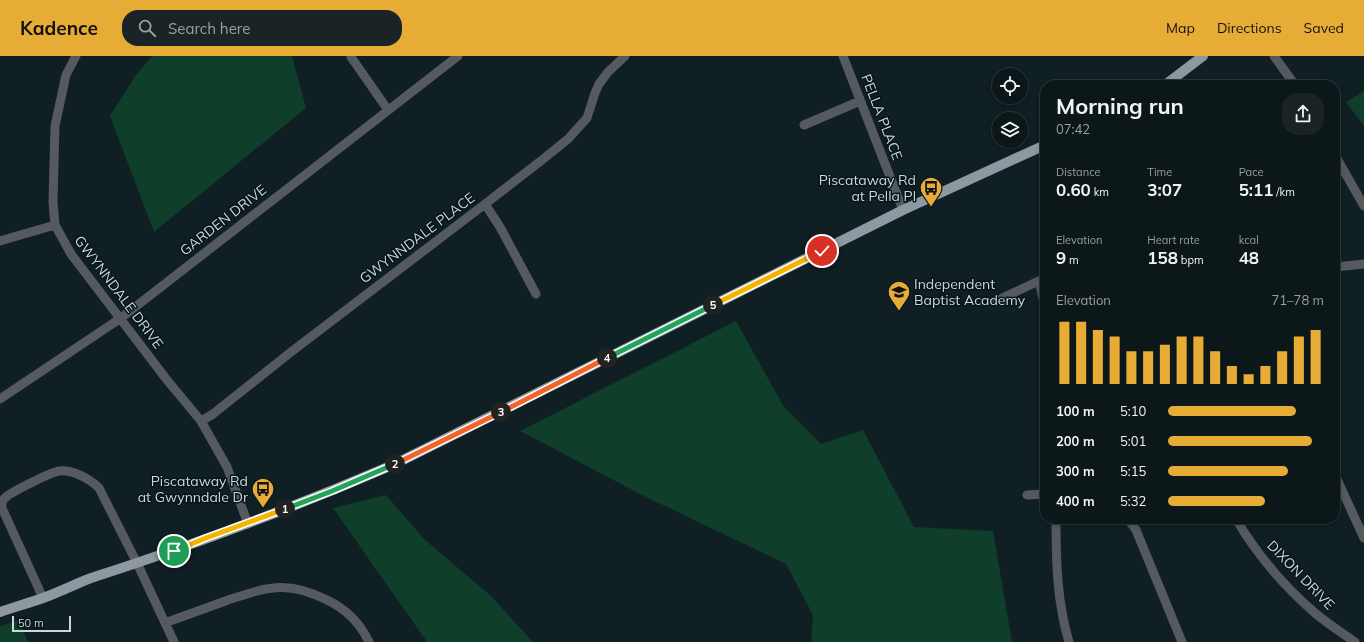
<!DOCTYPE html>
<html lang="en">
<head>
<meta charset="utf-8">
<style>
  :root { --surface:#0c171a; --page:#1a2427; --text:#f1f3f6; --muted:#9a9fa2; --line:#2c3639; --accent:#e6ac36 }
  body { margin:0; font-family:Mulish,sans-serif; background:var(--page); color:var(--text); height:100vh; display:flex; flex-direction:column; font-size:15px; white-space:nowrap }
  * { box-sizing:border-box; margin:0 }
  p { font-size:13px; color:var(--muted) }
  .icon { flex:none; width:22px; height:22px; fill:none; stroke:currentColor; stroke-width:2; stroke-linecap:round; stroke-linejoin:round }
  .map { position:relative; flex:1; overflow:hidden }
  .sheet { position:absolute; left:1040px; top:24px; width:300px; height:444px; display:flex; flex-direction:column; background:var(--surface); border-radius:16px; box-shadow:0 2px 6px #0003,0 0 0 1px var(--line) }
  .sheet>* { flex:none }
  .buttons { position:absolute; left:992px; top:12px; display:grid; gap:8px }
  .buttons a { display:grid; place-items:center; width:36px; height:36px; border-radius:50%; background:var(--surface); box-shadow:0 2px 6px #0003,0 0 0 1px var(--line); font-size:20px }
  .scale { position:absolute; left:12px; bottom:10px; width:59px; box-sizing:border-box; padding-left:4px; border:2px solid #cdd7d9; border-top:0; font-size:11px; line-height:14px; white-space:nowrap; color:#cdd7d9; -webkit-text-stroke:3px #071619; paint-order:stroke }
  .pin { position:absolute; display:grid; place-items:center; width:34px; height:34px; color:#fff; margin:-17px; border:2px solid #fff; border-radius:50%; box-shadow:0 1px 4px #0007 }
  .km { position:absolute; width:20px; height:20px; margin:-10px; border-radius:50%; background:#222; color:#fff; font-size:11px; line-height:20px; text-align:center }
  .round { display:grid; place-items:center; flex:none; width:42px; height:42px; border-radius:16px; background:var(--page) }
  .summary { display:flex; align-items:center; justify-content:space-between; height:68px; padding:0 16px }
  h1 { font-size:22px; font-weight:700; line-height:30px }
  .figures { display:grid; grid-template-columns:repeat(3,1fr); gap:6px; height:68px; padding:4px 16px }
  .figures div { display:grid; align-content:center }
  .figures b { font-size:17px; font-weight:700 }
  .figures small { font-size:11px; font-weight:400 }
  .figures p { font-size:11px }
  .chart { height:112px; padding:8px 16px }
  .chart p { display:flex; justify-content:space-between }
  .chart svg { width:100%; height:72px; margin-top:4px; stroke:var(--accent); stroke-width:6 }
  ul { padding:0 16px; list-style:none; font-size:13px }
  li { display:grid; grid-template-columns:64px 48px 1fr; align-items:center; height:30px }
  li i { height:10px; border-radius:5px; background:var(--accent) }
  header { display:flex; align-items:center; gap:24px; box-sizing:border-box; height:56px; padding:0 20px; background:var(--accent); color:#111 }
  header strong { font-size:19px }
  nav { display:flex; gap:22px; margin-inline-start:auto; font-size:14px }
  .search { width:280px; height:36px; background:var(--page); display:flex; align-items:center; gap:10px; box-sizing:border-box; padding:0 14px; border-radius:16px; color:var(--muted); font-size:15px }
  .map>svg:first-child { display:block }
</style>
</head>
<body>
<header>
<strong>Kadence</strong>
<div class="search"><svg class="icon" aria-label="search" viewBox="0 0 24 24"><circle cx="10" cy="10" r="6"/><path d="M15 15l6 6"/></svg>Search here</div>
<nav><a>Map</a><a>Directions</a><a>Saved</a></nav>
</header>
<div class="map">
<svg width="1364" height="586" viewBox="0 0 1364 586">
  <rect width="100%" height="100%" fill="#101f23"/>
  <path fill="#0f3e2a" d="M152 0H292L306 52 154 176 110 60 136 19Z
    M1364 35V70L1346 46Z
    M736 265 784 351 821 388 863 374 914 471 993 475 1012 586H811L813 559 786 508 642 439 520 375Z
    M386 439 424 483 490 539 533 586H427L333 452Z
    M19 564 28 586H0V570Z"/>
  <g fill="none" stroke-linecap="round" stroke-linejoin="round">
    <path stroke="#555a5e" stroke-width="9" d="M76 0 66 19 55 70 53 146 55 169 71 198 167 324 201 365 227 411 248 468
      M843 0 903 154
      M1274 0 1295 29
      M351 1 388 54
      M804 69 860 45
      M1335 99 1364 150
      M485 148 500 171 536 238
      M0 185 55 169
      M1335 211 1364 208
      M1039 225 1045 251
      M996 245 1045 222
      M0 343 121 262 458 0
      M201 365 213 358 291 296 485 148 542 104 568 83 587 62 595 37 599 28 608 16 625 0
      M1335 419 1364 482
      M1027 439 1045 438
      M1056 463C1056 505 1057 546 1069 586
      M1128 463 1136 474 1182 586
      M1236 463C1256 497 1285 531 1315 557 1328 568 1342 577 1355 586
      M43 542 2 452C2 449 1 446 4 443 8 437 52 416 59 415 72 413 90 423 99 432L137 507 174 586
      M165 567C186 559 207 552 228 544 268 531 287 524 327 544 346 553 360 567 369 586"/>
    <path stroke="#8d98a1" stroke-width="10" d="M1165 29 1203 0
      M0 556C14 551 29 547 43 542 60 536 75 528 91 522 194 489 295 451 395 408L903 154 1045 89"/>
  </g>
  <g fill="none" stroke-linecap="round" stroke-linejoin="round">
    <g stroke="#fff" stroke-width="8">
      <path id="split-1" d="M174 495 206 482 285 453"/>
    </g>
    <g stroke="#fff" stroke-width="8">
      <path id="split-2" d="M285 453 332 435 395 408"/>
    </g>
    <g stroke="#fff" stroke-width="8">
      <path id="split-3" d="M395 408 501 356"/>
    </g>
    <g stroke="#fff" stroke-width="8">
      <path id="split-4" d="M501 356 607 302"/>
    </g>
    <g stroke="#fff" stroke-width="8">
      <path id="split-5" d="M607 302 713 249"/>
    </g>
    <g stroke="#fff" stroke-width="8">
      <path id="split-6" d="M713 249 822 195"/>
    </g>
    <use href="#split-1" stroke="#f5b400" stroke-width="5"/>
    <use href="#split-2" stroke="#22a559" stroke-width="5"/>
    <use href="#split-3" stroke="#f0652b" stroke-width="5"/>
    <use href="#split-4" stroke="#f0652b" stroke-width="5"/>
    <use href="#split-5" stroke="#22a559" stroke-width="5"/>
    <use href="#split-6" stroke="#f5b400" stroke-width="5"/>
  </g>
  <defs>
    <g id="bus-pin" transform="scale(1.15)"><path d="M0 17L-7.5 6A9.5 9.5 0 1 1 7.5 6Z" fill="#e6ac36" stroke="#071619"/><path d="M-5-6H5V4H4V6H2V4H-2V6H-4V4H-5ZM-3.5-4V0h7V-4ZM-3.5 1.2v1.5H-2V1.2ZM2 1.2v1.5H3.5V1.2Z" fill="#111"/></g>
    <g id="school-pin" transform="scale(1.15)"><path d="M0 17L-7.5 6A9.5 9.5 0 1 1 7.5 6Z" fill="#e6ac36" stroke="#071619"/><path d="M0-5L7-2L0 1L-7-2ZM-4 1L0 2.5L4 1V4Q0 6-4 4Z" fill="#111"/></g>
  </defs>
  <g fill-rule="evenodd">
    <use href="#bus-pin" x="931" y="132"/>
    <use href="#school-pin" x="899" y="236"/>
    <use href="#bus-pin" x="263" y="433"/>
  </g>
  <g text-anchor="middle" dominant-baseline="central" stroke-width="3" stroke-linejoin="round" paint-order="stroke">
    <g font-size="14" fill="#cdd7d9" stroke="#071619">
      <text transform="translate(882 61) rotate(69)">PELLA PLACE</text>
      <text transform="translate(223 164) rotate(-38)">GARDEN DRIVE</text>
      <text transform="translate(417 182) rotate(-37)">GWYNNDALE PLACE</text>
      <text transform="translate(119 236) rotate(53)">GWYNNDALE DRIVE</text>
      <text transform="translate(1301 519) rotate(46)">DIXON DRIVE</text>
    </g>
    <g font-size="14" fill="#cdd7d9" stroke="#071619" text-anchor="end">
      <text x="916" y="124">Piscataway Rd<tspan x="916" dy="16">at Pella Pl</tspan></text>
      <text x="914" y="228" text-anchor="start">Independent<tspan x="914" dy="16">Baptist Academy</tspan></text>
      <text x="248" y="425">Piscataway Rd<tspan x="248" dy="16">at Gwynndale Dr</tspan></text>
    </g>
  </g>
</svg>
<div class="buttons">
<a><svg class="icon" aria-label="locate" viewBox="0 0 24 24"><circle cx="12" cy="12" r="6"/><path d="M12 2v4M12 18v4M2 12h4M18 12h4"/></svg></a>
<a><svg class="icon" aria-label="layers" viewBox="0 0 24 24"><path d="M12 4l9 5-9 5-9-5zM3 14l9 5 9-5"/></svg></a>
</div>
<div class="scale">50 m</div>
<div class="pin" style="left:174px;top:495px;background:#1e9e55"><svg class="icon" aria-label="arrive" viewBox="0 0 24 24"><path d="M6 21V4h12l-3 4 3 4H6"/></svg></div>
<div class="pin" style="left:822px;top:195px;background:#d93025"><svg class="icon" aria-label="check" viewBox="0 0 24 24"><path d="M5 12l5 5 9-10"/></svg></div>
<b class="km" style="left:285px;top:453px">1</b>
<b class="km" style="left:395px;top:408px">2</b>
<b class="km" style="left:501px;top:356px">3</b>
<b class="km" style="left:607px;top:302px">4</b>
<b class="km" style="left:713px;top:249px">5</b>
<section class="sheet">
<div class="summary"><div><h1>Morning run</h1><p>07:42</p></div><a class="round"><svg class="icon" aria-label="share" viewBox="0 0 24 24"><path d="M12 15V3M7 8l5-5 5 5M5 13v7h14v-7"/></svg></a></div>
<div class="figures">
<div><p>Distance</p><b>0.60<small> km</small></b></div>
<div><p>Time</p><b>3:07</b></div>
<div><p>Pace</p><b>5:11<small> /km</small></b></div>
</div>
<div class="figures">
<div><p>Elevation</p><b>9<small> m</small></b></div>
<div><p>Heart rate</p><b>158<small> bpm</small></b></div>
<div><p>kcal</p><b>48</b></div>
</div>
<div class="chart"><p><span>Elevation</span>71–78 m</p>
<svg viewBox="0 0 160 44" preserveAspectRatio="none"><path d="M5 44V6M15 44V6M25 44V11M35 44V15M45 44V24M55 44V24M65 44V20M75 44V15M85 44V15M95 44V24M105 44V33M115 44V38M125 44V33M135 44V24M145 44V15M155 44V11"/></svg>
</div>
<ul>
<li><b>100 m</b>5:10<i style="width:82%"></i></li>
<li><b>200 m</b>5:01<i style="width:92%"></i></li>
<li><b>300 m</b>5:15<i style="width:77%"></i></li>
<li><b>400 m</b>5:32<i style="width:62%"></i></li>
</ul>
</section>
</div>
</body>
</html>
